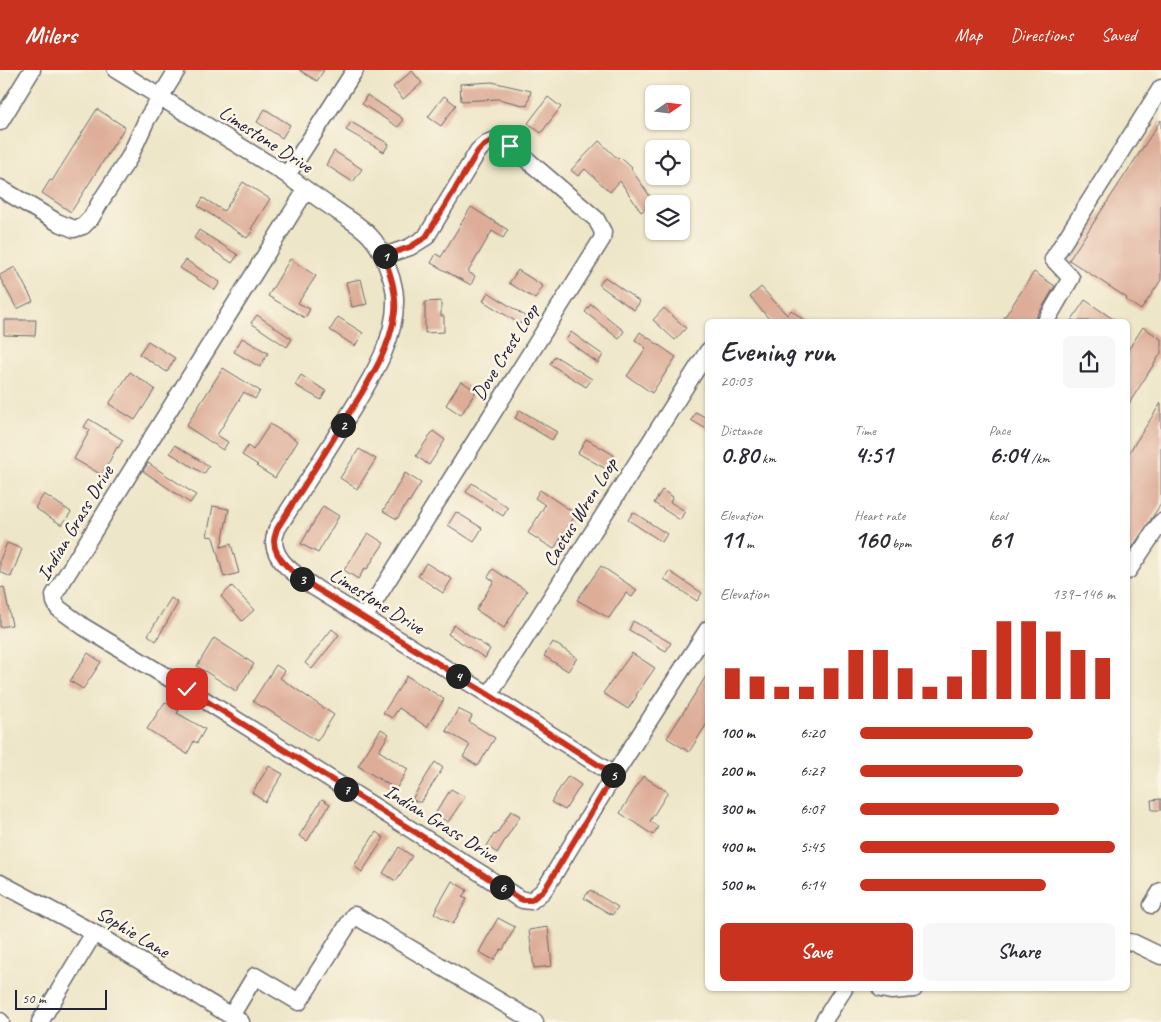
<!DOCTYPE html>
<html lang="en">
<head>
<meta charset="utf-8">
<style>
  :root { --surface:#fff; --page:#f7f7f7; --text:#2b2b33; --muted:#7c7c81; --accent:#c8321e }
  body { margin:0; font-family:Caveat,sans-serif; background:var(--page); color:var(--text); height:100vh; display:flex; flex-direction:column; font-size:19px; white-space:nowrap }
  * { box-sizing:border-box; margin:0 }
  p { font-size:16px; color:var(--muted) }
  .icon { flex:none; width:28px; height:28px; fill:none; stroke:currentColor; stroke-width:2; stroke-linecap:round; stroke-linejoin:round }
  .map { position:relative; flex:1; overflow:hidden }
  .side { position:absolute; left:705px; top:249px; width:425px; height:672px; display:flex; flex-direction:column; background:var(--surface); border-radius:8px; box-shadow:0 1px 4px #0004 }
  .side>* { flex:none }
  .needle { width:32px; rotate:76deg }
  .controls { position:absolute; left:645px; top:15px; display:grid; gap:10px }
  .controls a { display:grid; place-items:center; width:45px; height:45px; border-radius:8px; background:var(--surface); box-shadow:0 1px 4px #0004; font-size:25px }
  .scale { position:absolute; left:15px; bottom:12px; width:92px; box-sizing:border-box; padding-left:5px; border:2px solid #22223b; border-top:0; font-size:14px; line-height:18px; white-space:nowrap; color:#22223b; -webkit-text-stroke:4px #fcf5e5; paint-order:stroke }
  .pin { position:absolute; display:grid; place-items:center; width:42px; height:42px; color:#fff; margin:-21px; border-radius:10px; box-shadow:0 2px 8px #0006 }
  .km { position:absolute; width:25px; height:25px; margin:-12px; border-radius:50%; background:#222; color:#fff; font-size:14px; line-height:25px; text-align:center }
  .round { display:grid; place-items:center; flex:none; width:52px; height:52px; border-radius:8px; background:var(--page) }
  .summary { display:flex; align-items:center; justify-content:space-between; height:85px; padding:0 15px }
  h1 { font-size:28px; font-weight:700; line-height:38px }
  .stats { display:grid; grid-template-columns:repeat(3,1fr); gap:8px; height:85px; padding:5px 15px }
  .stats div { display:grid; align-content:center }
  .stats b { font-size:25px; font-weight:700 }
  .stats small { font-size:14px; font-weight:400 }
  .stats p { font-size:14px }
  .chart { height:140px; padding:10px 15px }
  .chart p { display:flex; justify-content:space-between }
  .chart svg { width:100%; height:90px; margin-top:5px; stroke:var(--accent); stroke-width:6 }
  .primary-button { display:flex; gap:10px; margin-top:auto; padding:10px 15px }
  .primary-button a { flex:1; height:58px; border-radius:8px; background:var(--accent); color:#fff; font-size:20px; font-weight:700; line-height:58px; text-align:center }
  .primary-button a+a { background:var(--page); color:var(--text) }
  ul { padding:0 15px; list-style:none; font-size:16px }
  li { display:grid; grid-template-columns:80px 60px 1fr; align-items:center; height:38px }
  li i { height:12px; border-radius:6px; background:var(--accent) }
  header { display:flex; align-items:center; gap:30px; box-sizing:border-box; height:70px; padding:0 25px; background:var(--accent); color:#fff }
  header strong { font-size:24px }
  nav { display:flex; gap:28px; margin-inline-start:auto; font-size:18px }
  .map>svg:first-child { display:block }
</style>
</head>
<body>
<header>
<strong>Milers</strong>
<nav><a>Map</a><a>Directions</a><a>Saved</a></nav>
</header>
<div class="map">
<svg width="1161" height="952" viewBox="0 0 1161 952">
  <rect width="100%" height="100%" fill="#fcf5e5"/>
  <filter id="ink" filterUnits="userSpaceOnUse"><feTurbulence type="fractalNoise" baseFrequency=".02" numOctaves="2"/><feDisplacementMap in="SourceGraphic" scale="10" xChannelSelector="R" yChannelSelector="G"/><feConvolveMatrix kernelMatrix="1 2 1 2 8 2 1 2 1" color-interpolation-filters="sRGB"/></filter>
  <filter id="wash" filterUnits="userSpaceOnUse"><feTurbulence type="fractalNoise" baseFrequency=".0096" numOctaves="4" result="noise"/><feDisplacementMap in="SourceGraphic" scale="20" xChannelSelector="R" yChannelSelector="G"/><feGaussianBlur stdDeviation="1.12" result="paint"/><feColorMatrix in="noise" values="0 0 0 0 0 0 0 0 0 0 0 0 0 0 0 0 0 1.4 0 .05"/><feComposite in="paint" operator="in"/></filter>
  <g filter="url(#wash)">
    <rect width="100%" height="100%" fill="#eee6c8"/>
    <g id="blocks">
      <path fill="#ddad98" d="M299 0H324L317 11Z
        M412 1 422 13 403 29 393 17Z
        M492 12 531 21 527 36 498 29 461 31 460 14Z
        M367 25 402 48V52L398 57 362 34Z
        M444 26 456 35 441 56 428 47Z
        M548 27 561 37 541 63 528 53Z
        M97 39 125 57 71 142 42 123 50 110 52 111Z
        M265 39 290 55 282 68 257 52Z
        M1161 50V210L1141 240 1126 230 1127 228 1069 190Z
        M351 52 389 74 384 82 346 60Z
        M599 71 618 89 620 87 632 98 631 99 654 132 641 142 620 111 610 122 585 99 578 106 571 100Z
        M334 81 362 99 353 112 326 95Z
        M243 112 270 129 251 159 253 160 247 168 198 136 203 128 224 141Z
        M471 137 508 160 503 168 492 161 468 202 475 206 471 215 431 193 436 184 441 187Z
        M199 160 238 185 232 193 194 168Z
        M290 189 316 206 298 233 310 239 305 248 268 226Z
        M186 190 220 212 215 220 180 198Z
        M15 197 33 231 17 239 0 208V205Z
        M518 200 543 216 535 229 509 213Z
        M1034 202 1055 216 1037 246 1036 251H1002Z
        M605 207 640 232 634 240 599 215Z
        M361 209 367 234 352 237 346 212Z
        M761 217 787 245 791 240 805 251H771L750 227Z
        M488 222 525 246 520 254 483 231Z
        M1085 230 1116 251H1071Z
        M441 231V246H444V262L425 263V232Z
        M591 234 624 261 619 269 585 242Z
        M664 238 686 258 675 270 653 250Z
        M257 245 292 269 287 277 251 253Z
        M338 247 363 263 355 276 330 260Z
        M4 250H36L35 266 4 265Z
        M1143 257 1161 269V283L1128 335V280Z
        M571 262 603 285 598 293 566 270Z
        M640 262 676 287 652 323 627 306 646 278 635 270Z
        M242 268 268 283 260 297 234 282Z
        M148 271 175 288 167 302 139 284Z
        M555 286 592 309 586 317 550 294Z
        M223 298 260 321 255 329 244 322 217 365 228 372 223 380 186 356Z
        M130 302 155 319 135 350 109 334Z
        M301 305 326 321 321 330 295 315Z
        M461 311 476 321 461 345 446 335Z
        M1161 333V434L1128 484V384Z
        M520 340 557 362 552 370 515 348Z
        M696 342 708 349V360L691 350Z
        M89 349 123 370 118 378 117 377 102 405 74 389 90 360 84 357Z
        M270 354 298 371 275 408 256 396 258 395 242 385 248 376 253 380Z
        M433 361 445 370 429 395 416 386Z
        M586 369 614 385 606 399 578 383Z
        M175 375 209 396 204 404 170 383Z
        M359 379 376 389 357 419 340 408Z
        M148 393 196 425 190 433 143 401Z
        M405 403 421 413 409 432 408 431 397 449 383 441Z
        M472 413 508 438 503 446 466 422Z
        M540 420 576 444 554 479 528 463 545 435 535 428Z
        M662 420 673 427 670 432 685 441 680 450 654 433Z
        M44 424 71 442 62 455 35 438Z
        M213 436 229 439 221 477 231 474 239 503 224 507 213 467 207 466Z
        M323 436 339 446 318 483 301 474Z
        M456 442 482 458 474 472 448 455Z
        M633 442 667 464 662 472 628 450Z
        M368 463 384 473 367 499 365 498 358 509 344 500Z
        M7 473 22 479 11 507 0 502V490Z
        M426 493 452 509 443 523 418 506Z
        M601 496 637 520 632 527 626 523 609 548 577 530Z
        M493 499 527 521 504 558 476 540 494 511 488 507Z
        M669 501 702 523 697 531 664 509Z
        M232 516 254 540 242 551 221 526Z
        M4 517 12 555 0 557V518Z
        M171 528 178 533 156 571 148 565Z
        M633 551 671 573 666 581 629 560Z
        M454 555 490 579 485 588 448 564Z
        M332 559 339 565 312 599 305 593Z
        M214 568 254 594 236 621 197 596Z
        M553 572 577 588 568 601 544 586Z
        M88 583 101 592 83 619 70 611Z
        M632 583 655 598 636 625 637 626 628 639 603 623Z
        M276 595 285 601 280 608 334 645 317 671 262 636 261 637 253 631Z
        M708 603V652L689 682 667 668Z
        M407 606 444 629 427 657 399 638 392 648 383 643Z
        M165 632 179 641 177 643 205 659 197 673 194 671 187 684 147 659Z
        M458 639 472 646 469 652 495 668 478 696 463 687 470 675 446 661Z
        M381 659 389 664 379 681 408 699 396 719 358 696Z
        M435 692 443 698 421 732H417L412 729Z
        M269 696 283 704 265 732 252 723Z
        M568 706 581 715 565 740 551 732Z
        M643 706 668 722 650 751 658 757 653 765 620 743Z
        M451 719 465 727 448 752 435 744Z
        M322 729 330 734 307 771 299 766Z
        M1161 729V740H1152L1151 730Z
        M511 741 520 746 497 783 487 776 494 764 496 765Z
        M376 762 384 768 362 802 354 796Z
        M399 777 412 786 396 811 383 803Z
        M452 811 467 820 462 827 467 829 453 854 434 843Z
        M590 820 618 837 612 845 584 828Z
        M498 848 515 857 503 880 501 879 494 890 479 882Z
        M548 857 552 896 534 898 529 860Z"/>
    </g>
  </g>
  <g filter="url(#ink)">
    <use href="#blocks" fill-opacity="0" stroke="#69676c" stroke-width="1"/>
    <g fill="none" stroke-linecap="round" stroke-linejoin="round">
      <g stroke="#69676c" stroke-width="19">
        <path id="minor" d="M116 0 287 105C304 119 322 131 340 143 350 150 362 157 370 166 379 175 384 187 388 199 392 209 395 218 395 228 397 273 366 316 344 353 322 389 299 424 277 459 276 463 274 467 274 471 274 493 301 508 317 519L489 625 614 705
          M0 52 32 0
          M287 105 355 0
          M0 118 57 152 74 159 83 156 91 148 102 129 129 88 147 49 177 0
          M306 120 54 525 55 532 58 538 84 557 187 619 482 804 518 828 523 830 531 831 543 821 548 814 614 705 708 559
          M1046 251 1071 208 1053 189 1161 18
          M1128 501 1161 452
          M364 548 602 169 603 162 596 149 511 76C497 67 489 69 478 81L426 167 410 177 384 186
          M489 625 708 281
          M0 813 94 863 241 952
          M1152 835 1161 821
          M1128 872 1134 873 1161 886
          M881 919 891 921 914 919
          M231 946 255 906 299 932 354 845 535 952
          M0 951 1 952
          M40 952 94 863
          M823 952 844 919"/>
      </g>
      <use href="#minor" stroke="#fff" stroke-width="16"/>
    </g>
  </g>
  <g fill="none" stroke-linecap="round" stroke-linejoin="round" filter="url(#ink)">
    <g stroke="#fff" stroke-width="10">
      <path id="route" d="M187 619 482 804 518 828 523 830H531L543 821 548 814 614 705 489 625 317 519C301 508 274 492 274 471 274 467 276 463 277 459 301 420 326 382 350 342 369 311 390 280 395 242 397 222 390 204 384 186L410 177 426 167 478 81C489 69 497 67 510 76"/>
    </g>
    <use href="#route" stroke="#c8321e" stroke-width="6"/>
  </g>
  <g text-anchor="middle" dominant-baseline="central" stroke-width="5" stroke-linejoin="round" paint-order="stroke">
    <g font-size="20" fill="#22223b" stroke="#fcf5e5">
      <text transform="translate(266 69) rotate(33)">Limestone Drive</text>
      <text transform="translate(505 282) rotate(-58)">Dove Crest Loop</text>
      <text transform="translate(580 442) rotate(-58)">Cactus Wren Loop</text>
      <text transform="translate(75 453) rotate(-59)">Indian Grass Drive</text>
      <text transform="translate(377 531) rotate(32)">Limestone Drive</text>
      <text transform="translate(441 753) rotate(32)">Indian Grass Drive</text>
      <text transform="translate(133 862) rotate(31)">Sophie Lane</text>
    </g>
  </g>
</svg>
<div class="controls">
<a><svg class="needle" viewBox="-14 -14 28 28"><path d="M0-13l5 13h-10z" fill="#e53935"/><path d="M0 13l5-13h-10z" fill="#7c7c81"/></svg></a>
<a><svg class="icon" aria-label="locate" viewBox="0 0 24 24"><circle cx="12" cy="12" r="6"/><path d="M12 2v4M12 18v4M2 12h4M18 12h4"/></svg></a>
<a><svg class="icon" aria-label="layers" viewBox="0 0 24 24"><path d="M12 4l9 5-9 5-9-5zM3 14l9 5 9-5"/></svg></a>
</div>
<div class="scale">50 m</div>
<div class="pin" style="left:510px;top:76px;background:#1e9e55"><svg class="icon" aria-label="arrive" viewBox="0 0 24 24"><path d="M6 21V4h12l-3 4 3 4H6"/></svg></div>
<div class="pin" style="left:187px;top:619px;background:#d93025"><svg class="icon" aria-label="check" viewBox="0 0 24 24"><path d="M5 12l5 5 9-10"/></svg></div>
<b class="km" style="left:385px;top:186px">1</b>
<b class="km" style="left:343px;top:355px">2</b>
<b class="km" style="left:302px;top:509px">3</b>
<b class="km" style="left:458px;top:606px">4</b>
<b class="km" style="left:613px;top:705px">5</b>
<b class="km" style="left:502px;top:817px">6</b>
<b class="km" style="left:346px;top:719px">7</b>
<section class="side">
<div class="summary"><div><h1>Evening run</h1><p>20:03</p></div><a class="round"><svg class="icon" aria-label="share" viewBox="0 0 24 24"><path d="M12 15V3M7 8l5-5 5 5M5 13v7h14v-7"/></svg></a></div>
<div class="stats">
<div><p>Distance</p><b>0.80<small> km</small></b></div>
<div><p>Time</p><b>4:51</b></div>
<div><p>Pace</p><b>6:04<small> /km</small></b></div>
</div>
<div class="stats">
<div><p>Elevation</p><b>11<small> m</small></b></div>
<div><p>Heart rate</p><b>160<small> bpm</small></b></div>
<div><p>kcal</p><b>61</b></div>
</div>
<div class="chart"><p><span>Elevation</span>139–146 m</p>
<svg viewBox="0 0 160 44" preserveAspectRatio="none"><path d="M5 44V29M15 44V33M25 44V38M35 44V38M45 44V29M55 44V20M65 44V20M75 44V29M85 44V38M95 44V33M105 44V20M115 44V6M125 44V6M135 44V11M145 44V20M155 44V24"/></svg>
</div>
<ul>
<li><b>100 m</b>6:20<i style="width:68%"></i></li>
<li><b>200 m</b>6:27<i style="width:64%"></i></li>
<li><b>300 m</b>6:07<i style="width:78%"></i></li>
<li><b>400 m</b>5:45<i style="width:100%"></i></li>
<li><b>500 m</b>6:14<i style="width:73%"></i></li>
</ul>
<div class="primary-button"><a>Save</a><a>Share</a></div>
</section>
</div>
</body>
</html>
